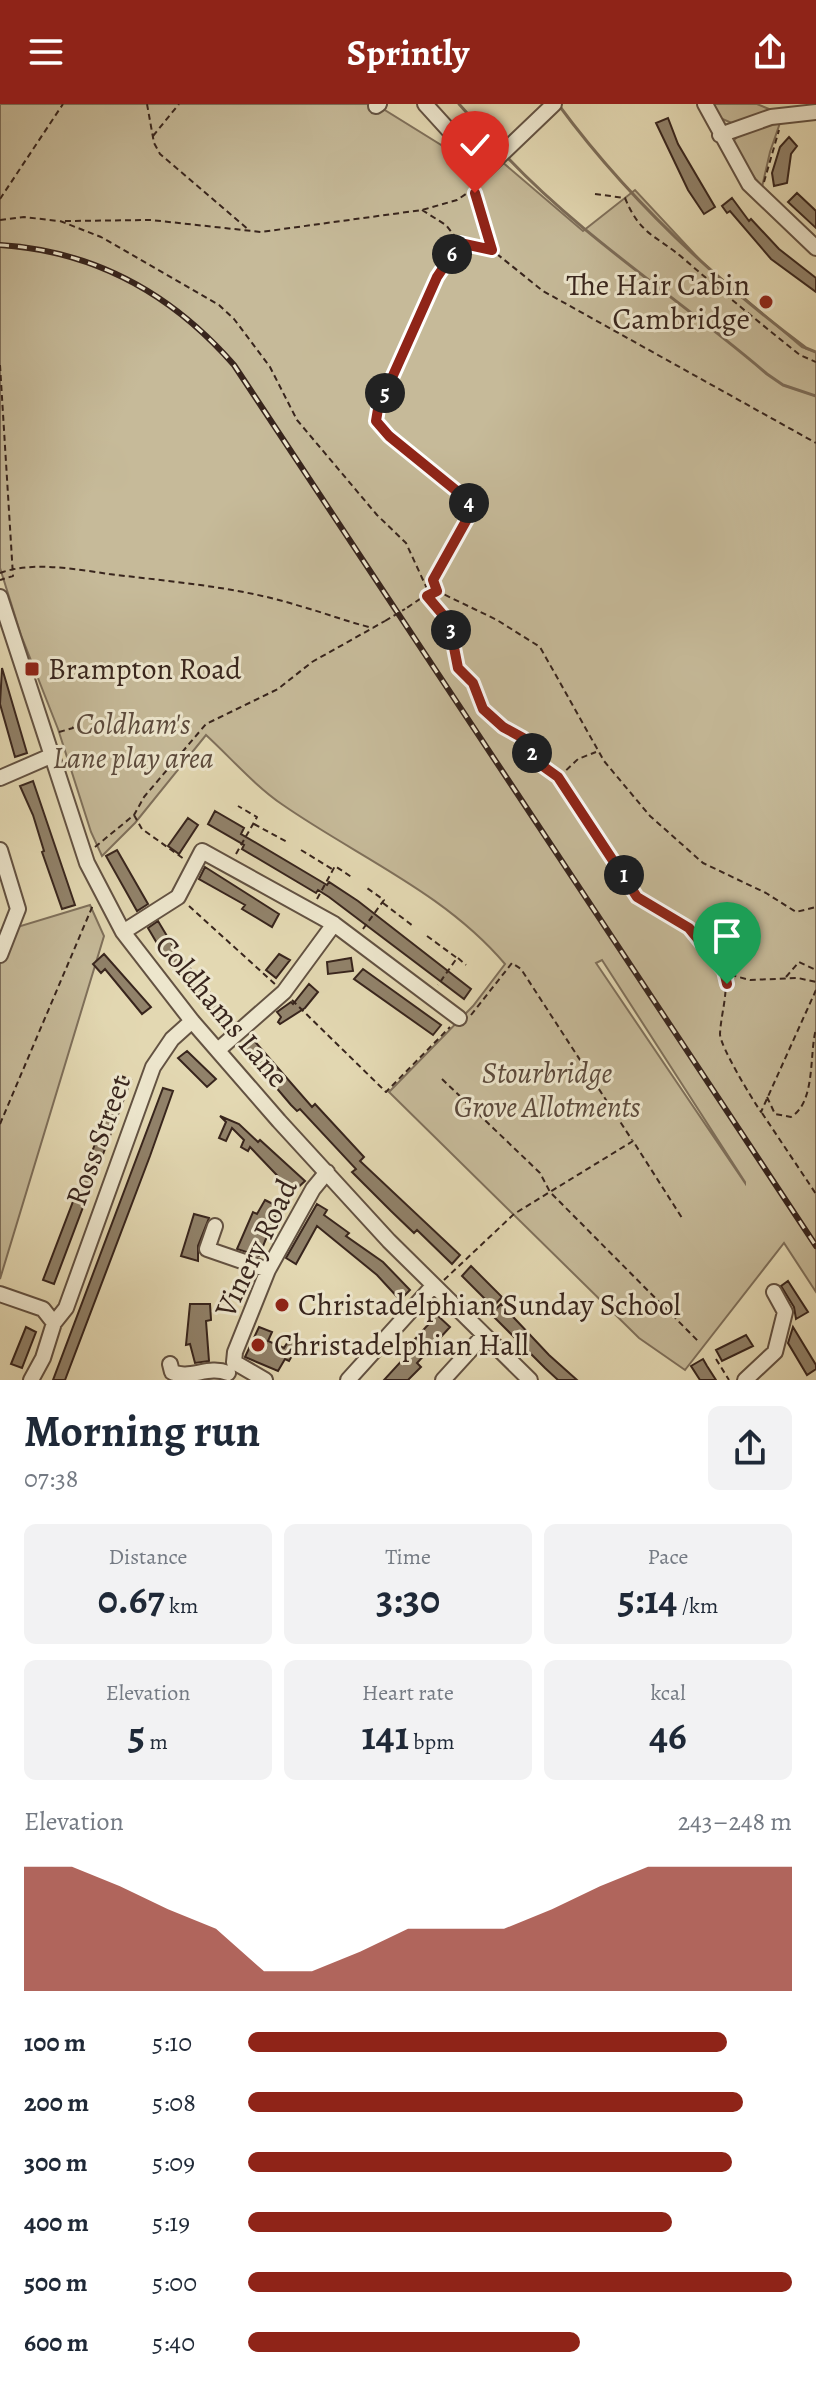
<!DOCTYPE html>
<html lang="en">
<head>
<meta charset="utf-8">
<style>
  :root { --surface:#fff; --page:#f2f2f3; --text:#1f2937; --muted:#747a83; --accent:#8f2418 }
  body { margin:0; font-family:Alegreya,serif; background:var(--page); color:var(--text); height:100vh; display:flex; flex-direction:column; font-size:30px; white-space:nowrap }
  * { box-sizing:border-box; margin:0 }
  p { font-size:26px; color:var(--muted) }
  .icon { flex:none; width:44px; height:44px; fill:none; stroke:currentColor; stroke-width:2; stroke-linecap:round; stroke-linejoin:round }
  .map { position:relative; height:1276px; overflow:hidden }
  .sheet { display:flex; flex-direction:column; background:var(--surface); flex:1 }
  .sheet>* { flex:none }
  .pin { position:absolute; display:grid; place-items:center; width:68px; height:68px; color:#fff; margin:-82px -34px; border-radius:50% 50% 50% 0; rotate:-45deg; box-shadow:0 0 8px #0007 }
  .pin .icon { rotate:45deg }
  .km { position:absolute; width:40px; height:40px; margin:-20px; border-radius:50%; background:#222; color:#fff; font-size:22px; line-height:40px; text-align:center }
  .round { display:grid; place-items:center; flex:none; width:84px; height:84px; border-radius:12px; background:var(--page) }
  .summary { display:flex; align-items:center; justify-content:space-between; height:136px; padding:0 24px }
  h1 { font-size:44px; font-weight:700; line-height:60px }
  .stats { display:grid; grid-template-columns:repeat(3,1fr); gap:12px; height:136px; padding:8px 24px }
  .stats div { display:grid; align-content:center; border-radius:12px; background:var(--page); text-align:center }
  .stats b { font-size:40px; font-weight:700 }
  .stats small { font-size:22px; font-weight:400 }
  .stats p { font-size:22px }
  .chart { height:224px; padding:16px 24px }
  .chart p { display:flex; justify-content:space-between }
  .chart svg { width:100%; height:144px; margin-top:8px; fill:var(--accent); opacity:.7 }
  ul { padding:0 24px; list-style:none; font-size:26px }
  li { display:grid; grid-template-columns:128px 96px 1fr; align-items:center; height:60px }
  li i { height:20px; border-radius:10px; background:var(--accent) }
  header { display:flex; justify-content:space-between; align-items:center; height:104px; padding:0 24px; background:var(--accent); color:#fff; font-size:36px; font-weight:700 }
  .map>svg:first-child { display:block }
</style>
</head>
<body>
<header><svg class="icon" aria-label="menu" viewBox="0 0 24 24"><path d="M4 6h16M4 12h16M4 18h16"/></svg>Sprintly<svg class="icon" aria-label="share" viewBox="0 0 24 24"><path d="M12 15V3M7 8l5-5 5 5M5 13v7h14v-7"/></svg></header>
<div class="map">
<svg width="816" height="1276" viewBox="0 0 816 1276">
  <rect width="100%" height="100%" fill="#e3d8b2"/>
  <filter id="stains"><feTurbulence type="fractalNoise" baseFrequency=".0025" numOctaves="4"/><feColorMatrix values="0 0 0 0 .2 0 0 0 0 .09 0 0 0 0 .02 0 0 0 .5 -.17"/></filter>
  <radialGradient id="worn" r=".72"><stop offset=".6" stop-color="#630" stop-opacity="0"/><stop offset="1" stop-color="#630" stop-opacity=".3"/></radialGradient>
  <path fill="#c6ba99" stroke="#7f705b" stroke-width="2" fill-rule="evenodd" d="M0 0H375L488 70 501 57 583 127 635 86 702 158 802 243 816 248V1188L784 1139 685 1266 639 1234 389 988 473 902 505 860C445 789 358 753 283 701 255 682 231 654 206 631L135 719 102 752 91 728 58 625 21 531 0 464ZM602 856 745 1078V1079L596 859Z
    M713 0H757L769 5 770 9 734 20 720 14Z
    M781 16 770 48 762 83 736 50 733 37 742 28Z
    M90 801 104 832 0 1175V857L14 824Z"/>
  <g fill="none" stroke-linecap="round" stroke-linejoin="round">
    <path stroke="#7c6c58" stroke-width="3" d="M459 0 500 46
      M558 0C627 94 713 174 806 244L816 248
      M505 51C583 134 681 196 767 270L783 281 816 292"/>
  </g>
  <path fill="#91826a" stroke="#38251d" stroke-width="2" d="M668 14 678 40 715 103 704 110 688 86 656 19Z
    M789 33 797 42 791 50 787 79 774 82 772 69 780 43Z
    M797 89 816 107V124L788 98Z
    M732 94 749 117 751 115 779 145 816 174V188L771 155 730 107 727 109 722 102Z
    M2 564 27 649 15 653 0 600Z
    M33 677 75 801 62 805 42 748 44 747 33 711 20 682Z
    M215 707 244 724 241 730 327 781 329 778 358 797 471 885 464 895 329 793 318 786 316 789 242 745 244 741 208 720Z
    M188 714 198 721 179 750 168 742Z
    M117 746 148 800 137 807 106 752Z
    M205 763 279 810 272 823 242 805 245 801 199 775Z
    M158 817 176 847 234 918 224 927 168 858 148 824Z
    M104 850 151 903 142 910 105 865 101 869 93 860Z
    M279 850 290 856 276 874 266 866Z
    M351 854 353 867 328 870 327 858Z
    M363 865 441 921 433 931 354 875Z
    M309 880 318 888 305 904 280 920 278 918 281 913 277 908 291 898 293 900Z
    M251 933 312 1003 315 1000 364 1053 360 1057 460 1151 452 1160 417 1126 414 1129 391 1107 352 1068 356 1065 300 1005 297 1007 291 1001 241 942Z
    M187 947 216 975 207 983 178 954Z
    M121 972 131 976 54 1180 43 1176Z
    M163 984 173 987 150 1052 65 1276H53Z
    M220 1012 239 1020 258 1038 260 1036 305 1077 293 1088 250 1043 248 1047 241 1043 244 1036 232 1024 226 1037 219 1034 226 1018Z
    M265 1096 279 1103 259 1152 237 1145 253 1108 257 1110Z
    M317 1100 327 1106 324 1111 349 1129 346 1132 383 1158 410 1186 400 1196 377 1171 317 1122 296 1160 286 1154Z
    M194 1110 209 1114 198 1142V1157L181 1152Z
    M471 1162 502 1193 493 1203 462 1172Z
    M788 1177 808 1208 796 1215 794 1203 781 1182Z
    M190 1200H210L211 1216 206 1217 209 1257 195 1259 190 1240 186 1241Z
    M501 1200 549 1251 577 1276H558L545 1264 491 1210Z
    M437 1211 450 1223 417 1259 421 1263 408 1276H384L407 1251 404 1247Z
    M26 1223 36 1228 22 1264 11 1260Z
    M259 1223 272 1228 268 1237 284 1244 289 1236 298 1241 289 1257 285 1255 278 1267 245 1253Z
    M793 1223 816 1261V1265L807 1271 788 1239Z
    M746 1231 753 1242 722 1257 716 1246Z
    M703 1255 707 1262 716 1276H700L691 1262Z"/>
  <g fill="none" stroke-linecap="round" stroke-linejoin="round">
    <g stroke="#635242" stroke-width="18">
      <path id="minor" d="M425 0 485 66 554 0
        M705 0 749 80 816 144
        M376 2 379 0
        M720 31 771 13 816 8
        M0 493 87 759 123 828 192 917 279 1017 389 1137 530 1276
        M0 674 53 651
        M0 746 18 805 0 851
        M123 828 178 793 202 747 334 820 459 914
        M218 946 284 888 334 820
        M215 1122 207 1145 268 1166
        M0 1190 43 1205 54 1219
        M170 1260 172 1268C190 1276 208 1261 228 1269
        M31 1276 43 1254 54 1219 66 1204 153 963 172 935 192 917
        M265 1276 234 1258 235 1248 268 1166 313 1085 327 1068
        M348 1276 433 1182
        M443 1276 484 1231
        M745 1276 775 1248 785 1208 774 1188"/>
    </g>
    <path stroke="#38251d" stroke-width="2" stroke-dasharray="6 4" stroke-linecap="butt" d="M147 0 154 39 160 50 250 127
      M153 32 179 0
      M764 78 779 26
      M473 86 492 144
      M595 90 625 94C640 131 656 131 684 155 722 188 761 220 800 251L816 258
      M0 95 63 0
      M422 106 446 121 460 139 492 146 543 187 816 339
      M0 116 24 113 58 117
      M60 117 101 133 219 201 234 215 270 263 297 316 377 411 406 439 429 489 405 505
      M65 117 151 116 261 128 422 106 457 96 472 86 476 76
      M460 139 437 173 378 305 376 317 389 332 469 397 471 408 433 476 437 487 497 516 540 543 604 657 650 712 703 759 766 789 796 808 816 803
      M0 261 13 472 0 476
      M0 469C33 457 75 465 109 470 174 478 241 483 303 503 328 510 348 518 373 524
      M427 492 449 518 458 564 473 579 483 605 503 623 523 634 537 658 558 673 637 793 689 824 731 871 750 876 798 874 816 878
      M59 628 73 624 69 621
      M559 673 578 655 596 648
      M134 711 142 725 184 755
      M254 720 287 738
      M95 743 134 711 144 693 206 620 278 585 312 558 385 517
      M301 746 332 765
      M236 750 257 713 238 702
      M317 795 335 762 353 774
      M383 799 413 822
      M189 802 276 881
      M363 825 384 796 367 784
      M427 832 457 854 438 881
      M458 854 466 861
      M724 867C729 889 721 908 720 930 720 942 752 995 761 1008L816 886
      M786 873 799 858 816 866
      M292 896 386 988 450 923
      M471 911 512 859 521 865 632 1036
      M442 975 540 1069 550 1088 698 1237
      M767 993 775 1010 791 1013C816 998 809 950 816 925
      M762 1009 816 1090
      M0 1020 93 801
      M444 1176 514 1110 633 1037 682 1114
      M716 1255 729 1276"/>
    <use href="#minor" stroke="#ede6cd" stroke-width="14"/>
    <g stroke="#38251d" stroke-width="6">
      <path id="rail" d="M0 141C95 147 172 190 234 261L816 1142"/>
    </g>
    <use href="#rail" stroke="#ede6cd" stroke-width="3" stroke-dasharray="9" stroke-linecap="butt"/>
    <path stroke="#38251d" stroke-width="2" stroke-dasharray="6 4" stroke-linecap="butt" d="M385 517 405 505"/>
  </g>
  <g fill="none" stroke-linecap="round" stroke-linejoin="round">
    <g stroke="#fff" stroke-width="16">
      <path id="route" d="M475 89 492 146 460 139 437 173 378 305 376 317 389 332 469 397 471 408 433 476 437 487 427 492 449 518 458 564 473 579 483 605 503 623 523 634 537 658 558 673 637 793 689 824 724 867 727 880"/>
    </g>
    <use href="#route" stroke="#8f2418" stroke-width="10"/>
  </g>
  <g fill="#8f2418" stroke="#ede6cd" stroke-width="3">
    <circle cx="766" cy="198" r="8"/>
    <rect x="24" y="557" width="16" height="16" rx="4"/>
    <circle cx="282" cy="1201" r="8"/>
    <circle cx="258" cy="1241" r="8"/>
  </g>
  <g text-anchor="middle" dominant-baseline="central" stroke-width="6" stroke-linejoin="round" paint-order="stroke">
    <g font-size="30" fill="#38251d" stroke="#ede6cd" text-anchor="start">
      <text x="750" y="181" text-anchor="end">The Hair Cabin<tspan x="750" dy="34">Cambridge</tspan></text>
      <text x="48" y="565">Brampton Road</text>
      <text x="298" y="1201">Christadelphian Sunday School</text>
      <text x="274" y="1241">Christadelphian Hall</text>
    </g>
    <g font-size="30" font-style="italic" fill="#5c4a3c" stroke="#ede6cd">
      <text x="133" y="620">Coldham's<tspan x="133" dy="34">Lane play area</tspan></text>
      <text x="547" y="969">Stourbridge<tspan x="547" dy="34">Grove Allotments</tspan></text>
    </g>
    <g font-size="30" fill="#38251d" stroke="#ede6cd">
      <text transform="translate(222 907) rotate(50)">Coldhams Lane</text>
      <text transform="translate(98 1036) rotate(-70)">Ross Street</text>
      <text transform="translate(256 1144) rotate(-64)">Vinery Road</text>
    </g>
  </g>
  <rect width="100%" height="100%" filter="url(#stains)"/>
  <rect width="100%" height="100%" fill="url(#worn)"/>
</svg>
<div class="pin" style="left:727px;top:880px;background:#1e9e55"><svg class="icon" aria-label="arrive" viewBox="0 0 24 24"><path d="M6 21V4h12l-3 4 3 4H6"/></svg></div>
<div class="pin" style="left:475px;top:89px;background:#d93025"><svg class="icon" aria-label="check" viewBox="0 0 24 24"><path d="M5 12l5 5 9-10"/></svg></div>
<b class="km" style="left:624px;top:771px">1</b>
<b class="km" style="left:532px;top:649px">2</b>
<b class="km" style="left:451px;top:526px">3</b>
<b class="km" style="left:469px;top:399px">4</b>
<b class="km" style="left:385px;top:289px">5</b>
<b class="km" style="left:452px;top:150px">6</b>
</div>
<section class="sheet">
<div class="summary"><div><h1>Morning run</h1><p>07:38</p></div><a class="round"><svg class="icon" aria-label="share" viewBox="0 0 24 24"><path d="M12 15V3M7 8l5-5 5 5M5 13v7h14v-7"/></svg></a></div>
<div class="stats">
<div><p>Distance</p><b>0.67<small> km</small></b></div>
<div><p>Time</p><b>3:30</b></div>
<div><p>Pace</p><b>5:14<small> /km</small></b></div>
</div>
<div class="stats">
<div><p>Elevation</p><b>5<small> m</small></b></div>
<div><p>Heart rate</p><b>141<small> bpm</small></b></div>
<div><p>kcal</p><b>46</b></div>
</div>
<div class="chart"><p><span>Elevation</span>243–248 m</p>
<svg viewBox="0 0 160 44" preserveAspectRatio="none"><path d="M0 44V6L10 6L20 12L30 19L40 25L50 38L60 38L70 32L80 25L90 25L100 25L110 19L120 12L130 6L140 6L150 6L160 6V44z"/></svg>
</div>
<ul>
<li><b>100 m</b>5:10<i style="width:88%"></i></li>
<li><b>200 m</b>5:08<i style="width:91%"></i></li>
<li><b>300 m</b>5:09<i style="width:89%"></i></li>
<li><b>400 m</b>5:19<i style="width:78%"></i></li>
<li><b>500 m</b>5:00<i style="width:100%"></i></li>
<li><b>600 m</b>5:40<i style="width:61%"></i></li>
</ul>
</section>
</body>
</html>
